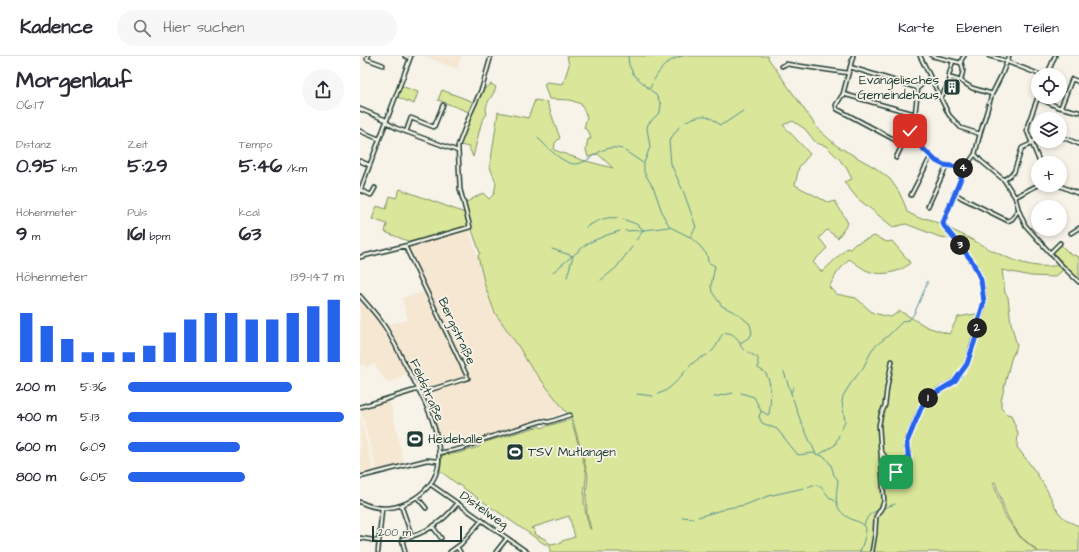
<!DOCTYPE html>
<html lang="de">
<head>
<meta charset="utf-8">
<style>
  :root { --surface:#fff; --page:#f7f7f7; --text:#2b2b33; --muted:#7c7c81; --line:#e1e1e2; --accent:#2563eb }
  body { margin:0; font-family:"Architects Daughter",sans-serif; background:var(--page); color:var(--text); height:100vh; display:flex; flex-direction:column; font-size:15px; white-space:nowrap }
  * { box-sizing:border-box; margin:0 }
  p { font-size:13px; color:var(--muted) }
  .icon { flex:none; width:22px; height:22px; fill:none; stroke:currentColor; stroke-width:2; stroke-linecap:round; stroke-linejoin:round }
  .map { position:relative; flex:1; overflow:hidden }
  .drawer { display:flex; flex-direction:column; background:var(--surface); width:360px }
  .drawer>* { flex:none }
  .controls { position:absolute; left:671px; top:12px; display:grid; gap:8px }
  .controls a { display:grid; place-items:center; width:36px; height:36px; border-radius:50%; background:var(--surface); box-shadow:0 2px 6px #0003; font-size:20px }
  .scale { position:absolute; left:12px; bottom:10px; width:90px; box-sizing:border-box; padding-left:4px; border:2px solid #1f3d34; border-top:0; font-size:11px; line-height:14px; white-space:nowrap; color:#1f3d34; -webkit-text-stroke:3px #f7f3e8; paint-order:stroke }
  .pin { position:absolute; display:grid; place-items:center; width:34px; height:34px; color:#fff; margin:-17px; border-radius:8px; box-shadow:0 2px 6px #0006 }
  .km { position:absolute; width:20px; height:20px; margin:-10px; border-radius:50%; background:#222; color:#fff; font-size:11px; line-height:20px; text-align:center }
  .round { display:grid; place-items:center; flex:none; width:42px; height:42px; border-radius:21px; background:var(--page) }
  .head { display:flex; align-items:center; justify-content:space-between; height:68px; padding:0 16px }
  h1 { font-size:22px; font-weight:700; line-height:30px }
  .figures { display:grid; grid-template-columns:repeat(3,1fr); gap:6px; height:68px; padding:4px 16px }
  .figures div { display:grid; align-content:center }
  .figures b { font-size:20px; font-weight:700 }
  .figures small { font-size:11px; font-weight:400 }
  .figures p { font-size:11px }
  .chart { height:112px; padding:8px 16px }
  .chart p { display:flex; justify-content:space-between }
  .chart svg { width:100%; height:72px; margin-top:4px; stroke:var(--accent); stroke-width:6 }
  ul { padding:0 16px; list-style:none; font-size:13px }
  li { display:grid; grid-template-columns:64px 48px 1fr; align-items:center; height:30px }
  li i { height:10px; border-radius:5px; background:var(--accent) }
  header { display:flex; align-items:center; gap:24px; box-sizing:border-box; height:56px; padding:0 20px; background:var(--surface); border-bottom:1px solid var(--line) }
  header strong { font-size:19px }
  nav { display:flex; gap:22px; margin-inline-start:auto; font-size:14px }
  .search { width:280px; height:36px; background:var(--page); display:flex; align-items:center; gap:10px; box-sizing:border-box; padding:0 14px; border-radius:22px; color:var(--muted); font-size:15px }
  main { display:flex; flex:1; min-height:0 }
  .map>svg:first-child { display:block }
</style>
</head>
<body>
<header>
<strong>Kadence</strong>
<div class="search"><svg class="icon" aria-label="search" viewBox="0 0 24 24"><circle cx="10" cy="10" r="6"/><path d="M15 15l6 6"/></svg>Hier suchen</div>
<nav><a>Karte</a><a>Ebenen</a><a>Teilen</a></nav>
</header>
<main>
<section class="drawer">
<div class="head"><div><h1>Morgenlauf</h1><p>06:17</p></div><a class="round"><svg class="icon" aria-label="share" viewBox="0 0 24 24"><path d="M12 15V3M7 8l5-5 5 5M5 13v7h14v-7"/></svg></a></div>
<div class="figures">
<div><p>Distanz</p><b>0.95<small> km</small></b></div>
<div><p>Zeit</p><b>5:29</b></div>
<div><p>Tempo</p><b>5:46<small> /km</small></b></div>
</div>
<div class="figures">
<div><p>Höhenmeter</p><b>9<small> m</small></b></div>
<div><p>Puls</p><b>161<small> bpm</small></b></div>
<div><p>kcal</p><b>63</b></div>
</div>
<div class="chart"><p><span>Höhenmeter</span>139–147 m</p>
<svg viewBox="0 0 160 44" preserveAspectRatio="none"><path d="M5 44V14M15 44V22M25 44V30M35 44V38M45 44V38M55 44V38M65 44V34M75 44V26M85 44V18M95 44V14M105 44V14M115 44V18M125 44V18M135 44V14M145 44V10M155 44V6"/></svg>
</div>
<ul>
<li><b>200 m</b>5:36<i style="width:76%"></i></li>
<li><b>400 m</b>5:13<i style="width:100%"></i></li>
<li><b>600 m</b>6:09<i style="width:52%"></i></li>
<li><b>800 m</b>6:05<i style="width:54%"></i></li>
</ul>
</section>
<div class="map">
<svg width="719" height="496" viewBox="0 0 719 496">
  <rect width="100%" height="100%" fill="#f7f3e8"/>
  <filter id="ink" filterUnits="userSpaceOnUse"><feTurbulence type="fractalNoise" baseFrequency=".025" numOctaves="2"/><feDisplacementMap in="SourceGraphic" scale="8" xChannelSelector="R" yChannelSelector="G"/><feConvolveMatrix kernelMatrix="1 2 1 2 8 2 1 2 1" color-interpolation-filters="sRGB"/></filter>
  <g filter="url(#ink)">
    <path fill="#f6e7d3" d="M63 0H102L97 13Z
      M109 173 118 200 125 230 135 257 159 291 168 307 205 355 197 359 152 372 114 385 81 390 76 380 72 365 59 333 23 269 48 264 42 242 66 235 47 191Z
      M0 243 13 257 34 291 47 317 28 328 14 308 6 312 4 308 0 310Z
      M30 345 44 408 17 416 0 352Z
      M0 360 14 416 0 420Z"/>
    <path fill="#dae699" stroke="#7c9266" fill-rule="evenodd" d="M207 0H408V2L458 73 477 90 514 111 530 123 539 136 545 149 547 156 559 162 569 163C581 169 593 174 605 180 634 195 665 216 699 209L703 214 695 221 671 220 642 214 645 237 648 241 651 267 657 290 651 303 641 345V352L647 358 651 359 658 377 657 391C667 404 676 416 684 429 696 448 694 461 719 470V496H679L660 480 647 460 635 426 633 427 645 460 660 481 678 496H190V490L183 487 96 427 80 415 82 399 99 397 119 391 122 387 180 370 181 372 211 363 226 415C227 423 224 432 224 441 224 452 227 463 230 473H231L227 458 226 441 228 419 213 365 168 307 159 291 135 257 125 230 118 200 120 197 103 148 123 137 129 143 134 138 136 127 130 111 138 56 168 62 175 44 187 46 200 82 195 87 194 94 222 104 253 112 238 98 228 101 226 94 228 83H231L229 76 224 72 227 61 221 48 210 44 189 43 184 28 187 26 203 28 209 9ZM433 65 445 73 456 87 466 90 481 105 483 109 486 111 492 123 484 126 497 142 533 171 546 168 580 181 595 183C609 204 632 230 621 257L598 261 589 278 567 271 540 255 531 261 513 257 496 242 476 238 469 231 477 217 489 203C496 207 503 214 511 216 522 220 542 216 550 207L549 205 532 185 527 186 514 180 495 188 490 193 487 192 462 216 453 206 467 192 459 182 467 174 478 182 488 167 475 145 469 147 435 129 439 111 450 98 423 69ZM209 460 215 481 202 485 200 488 196 487 190 488 185 483 174 478 175 474 171 472Z
      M131 28 136 31C133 42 123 47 127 58L122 65 120 72 113 101 109 91 100 89 111 57 122 35Z
      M41 30 58 36 54 48 37 41Z
      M82 34 111 45 114 47 109 56 78 44Z
      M40 133 105 157 108 166 107 170 50 186 25 176 27 168 12 163 17 150 26 153 30 140 36 142Z
      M700 188 712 200 714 199 719 201V223L712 217 692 195Z"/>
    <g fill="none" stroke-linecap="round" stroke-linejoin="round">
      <path stroke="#569196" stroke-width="1" d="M268 0 269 9 274 19 296 39 301 48 300 56 288 68 287 72 290 91 284 107V116L294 133 303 159 310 171 330 181 340 190 347 199 348 206 355 210 351 230 352 236 362 250 378 258 390 268 392 277 390 281 380 287 381 291 384 294
        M294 24C301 11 308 4 322 0
        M290 32 292 28
        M326 65C343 58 346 57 360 69L365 67 383 55
        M319 71 309 85 311 108 324 137 336 171 330 181
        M178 82C186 90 196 101 207 106 228 116 236 85 262 93
        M265 95 283 107
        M263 163 276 168 284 174 276 184
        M226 171C237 165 245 160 258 162
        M265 175 284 174 309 171
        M192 193 213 200 207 221
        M193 216 228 187 247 179 260 175
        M241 224 256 212 272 191
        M351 296C358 291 358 282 364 277 372 276 375 280 380 286
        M388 296 398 302V312C401 314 404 315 406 318 412 326 411 348 409 358L408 359 401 355 399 361 402 367 417 373 438 399 453 397 465 401 471 409 474 419 478 424C476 443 472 454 493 464 499 466 503 467 506 472L505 481 500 496
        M424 316 432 340
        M431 336 434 331
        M381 337 394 341 401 355
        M277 338 293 340
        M298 338C313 334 322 317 333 307 337 303 342 301 347 299
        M354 341 373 337
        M433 343 441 366 456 398
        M481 374 485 365 482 346 483 340 491 327 503 312 513 292 529 279 543 265 549 264 554 258 567 228V225
        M460 398 475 389 479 379
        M448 431 452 429 460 430 470 442 475 445
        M524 452 535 448
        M322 461 333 462
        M338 461 368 452 385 449 408 440 444 432
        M504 469C507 461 509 457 517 455"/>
      <g stroke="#1f3d34" stroke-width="5.5">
        <path id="minor" d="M8 0 7 3 23 9
          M45 0 50 2
          M493 0 483 38 476 49 477 53 537 85H544L550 80
          M560 0 589 59 601 72 620 78
          M572 0 601 7
          M629 0 640 3 681 19
          M649 0 642 18 632 38 620 78 615 98 621 105 644 124 655 141 659 155 665 169 700 208 719 226
          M422 10 426 8 488 17
          M490 11 558 32
          M687 19 695 0
          M570 21 558 32 555 58 550 80 576 105 584 109 605 112
          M589 22V19L593 5
          M601 25C601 21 603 17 603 14 602 7 599 6 604 0
          M483 38 555 58
          M678 41 668 68 667 75 680 107
          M581 42 591 22 601 25 612 32 632 38
          M678 42 698 51 719 56
          M701 51 712 23 719 26
          M0 53 26 64
          M26 66 36 72 98 95
          M0 75 19 83
          M46 76 51 62 74 71 83 49
          M700 80 719 88
          M671 86 678 83
          M536 102 544 85
          M0 105 9 109
          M644 124 654 116 662 92 671 88
          M698 129 719 138
          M0 134 11 139 15 132
          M0 135 51 0
          M594 137 602 142 648 165 652 163 658 155
          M551 139 571 100
          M655 141 678 129
          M568 150 587 109
          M711 177 719 172
          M45 190 108 322 60 337
          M690 197 700 187
          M0 201 48 189 110 171 100 133 98 90 111 56 122 32 131 0
          M0 240C8 249 16 258 23 268 32 281 38 295 45 308 61 338 84 376 78 411 75 424 66 435 55 442 38 454 18 455 0 446
          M0 351 59 333
          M521 395 536 416 541 417 546 415C552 405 546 397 547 386 553 371 558 351 570 340 579 331 591 330 599 320 607 310 609 301 612 289 614 282 617 276 618 269 619 261 624 254 624 245 625 214 601 192 584 169L583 167 605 112 615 98
          M79 397C92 395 110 392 121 384L182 365 189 366 210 359
          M0 421 67 404 78 405
          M70 428 167 496
          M57 441 66 452
          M41 449 52 481
          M73 471 81 482
          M0 482 19 485
          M97 491 100 496
          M18 496 22 452
          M45 496 42 483C65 478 83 466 97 448
          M90 496 101 488 122 464
          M136 496 147 482
          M512 496 515 478 516 461 522 451 524 445 519 369 521 359 525 349 527 332 532 305"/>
      </g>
      <use href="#minor" stroke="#f7f3e8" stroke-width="2.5"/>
    </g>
  </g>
  <g fill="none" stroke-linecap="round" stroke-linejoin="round" filter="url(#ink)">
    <g stroke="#fff" stroke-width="8">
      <path id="route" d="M536 416C557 420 546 397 547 386L562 350 570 340 594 326 607 308 617 278 618 265 624 246 621 224 612 205 584 170 583 167 605 112 584 109 576 105 550 80V75"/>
    </g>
    <use href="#route" stroke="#2563eb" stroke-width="5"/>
  </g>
  <defs>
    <g id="building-square" transform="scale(0.9)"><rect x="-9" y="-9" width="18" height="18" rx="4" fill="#1f3d34" stroke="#f7f3e8"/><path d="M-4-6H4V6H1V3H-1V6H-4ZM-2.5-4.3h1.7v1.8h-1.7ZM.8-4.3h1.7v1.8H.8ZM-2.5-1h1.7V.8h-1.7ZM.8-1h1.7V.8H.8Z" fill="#fff"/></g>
    <g id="stadium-square" transform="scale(0.9)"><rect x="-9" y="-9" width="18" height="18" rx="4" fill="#1f3d34" stroke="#f7f3e8"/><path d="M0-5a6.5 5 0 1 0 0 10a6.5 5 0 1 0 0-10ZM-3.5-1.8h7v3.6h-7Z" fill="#fff"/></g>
  </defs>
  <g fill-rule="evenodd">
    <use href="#building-square" x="592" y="31"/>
    <use href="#stadium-square" x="55" y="383"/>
    <use href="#stadium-square" x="155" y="396"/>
  </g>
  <g text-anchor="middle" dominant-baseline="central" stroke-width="3.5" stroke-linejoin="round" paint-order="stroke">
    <g font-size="13" fill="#1f3d34" stroke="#f7f3e8" text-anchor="start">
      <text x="579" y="24" text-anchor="end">Evangelisches<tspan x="579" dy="15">Gemeindehaus</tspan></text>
      <text x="68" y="383">Heidehalle</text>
      <text x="168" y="396">TSV Mutlangen</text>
    </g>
    <g font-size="13" fill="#1f3d34" stroke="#f7f3e8">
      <text transform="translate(97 275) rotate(65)">Bergstraße</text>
      <text transform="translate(67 334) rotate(66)">Feldstraße</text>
      <text transform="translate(124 454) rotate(35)">Distelweg</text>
    </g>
  </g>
</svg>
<div class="controls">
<a><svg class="icon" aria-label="locate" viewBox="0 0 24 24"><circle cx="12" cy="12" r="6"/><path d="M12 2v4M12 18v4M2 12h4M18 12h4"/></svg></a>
<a><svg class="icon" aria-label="layers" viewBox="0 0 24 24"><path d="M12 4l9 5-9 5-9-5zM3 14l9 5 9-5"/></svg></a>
<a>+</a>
<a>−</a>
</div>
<div class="scale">200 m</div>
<div class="pin" style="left:536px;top:416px;background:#1e9e55"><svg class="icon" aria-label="arrive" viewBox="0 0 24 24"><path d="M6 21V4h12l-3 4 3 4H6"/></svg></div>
<div class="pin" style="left:550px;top:75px;background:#d93025"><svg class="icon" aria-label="check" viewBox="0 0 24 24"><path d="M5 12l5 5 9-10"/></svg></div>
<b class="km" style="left:568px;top:342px">1</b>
<b class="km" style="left:617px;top:272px">2</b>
<b class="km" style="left:600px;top:189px">3</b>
<b class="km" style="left:603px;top:112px">4</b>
</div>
</main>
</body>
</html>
